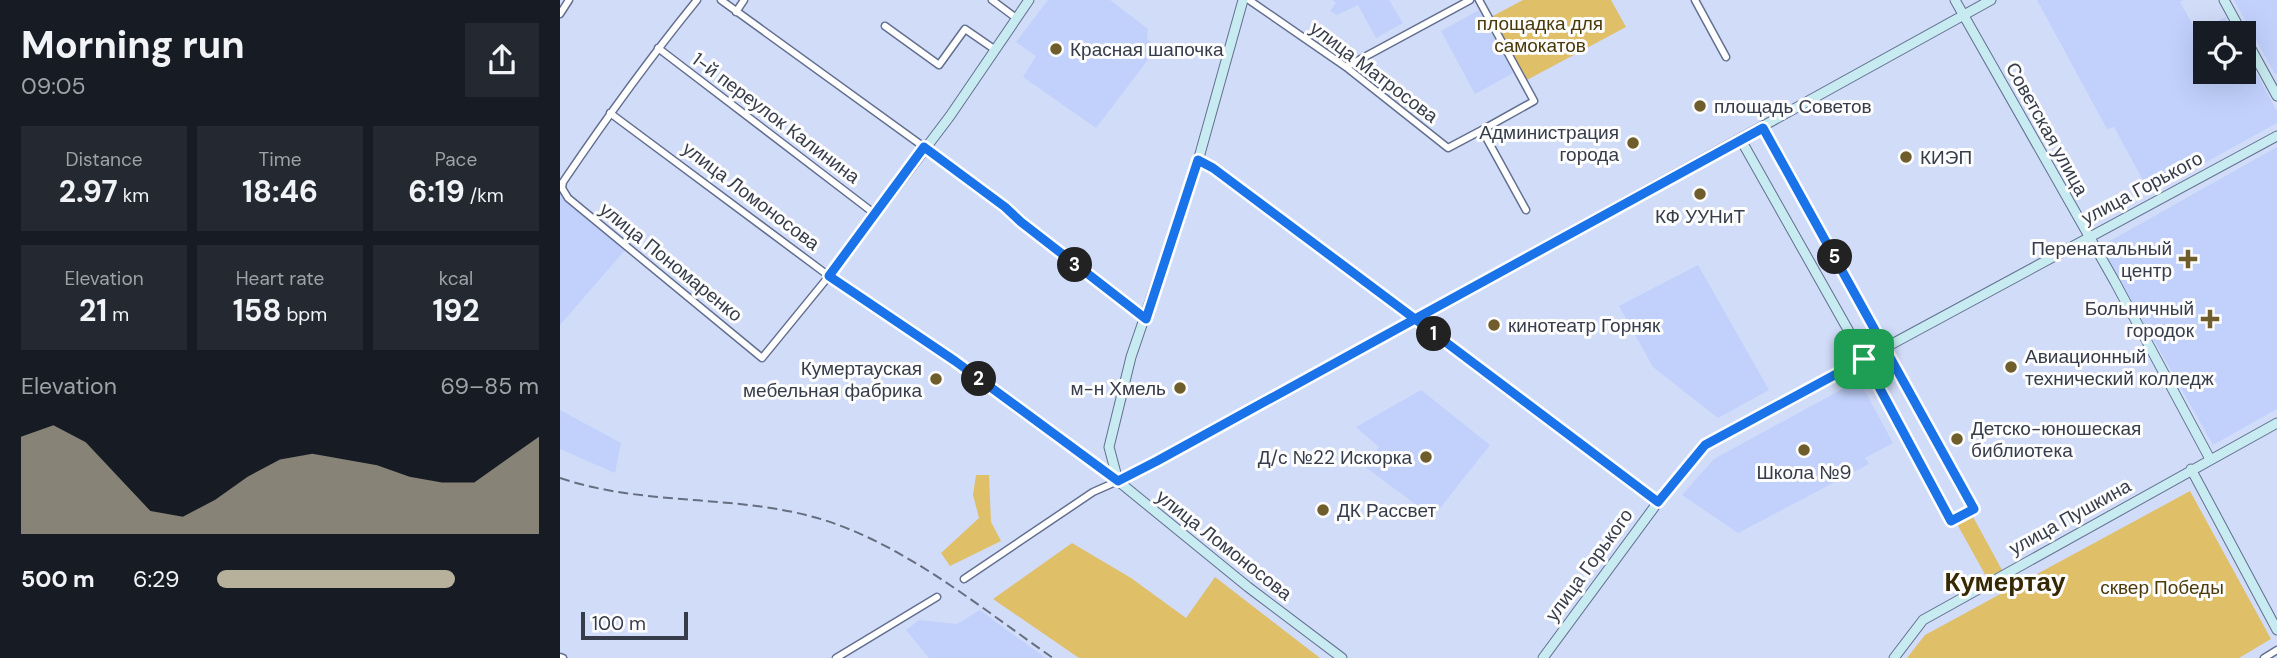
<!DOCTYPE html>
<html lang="en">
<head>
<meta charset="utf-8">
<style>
  :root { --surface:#171b24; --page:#242831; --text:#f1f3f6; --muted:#9ea1a6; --accent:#b7b09b }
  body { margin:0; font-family:"DM Sans",sans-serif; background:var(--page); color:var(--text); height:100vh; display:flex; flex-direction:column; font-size:26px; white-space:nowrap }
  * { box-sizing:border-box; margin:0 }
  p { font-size:23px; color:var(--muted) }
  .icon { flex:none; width:38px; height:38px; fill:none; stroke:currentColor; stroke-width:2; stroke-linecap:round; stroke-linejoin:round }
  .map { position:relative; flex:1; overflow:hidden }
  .sheet { display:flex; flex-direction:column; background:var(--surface); width:560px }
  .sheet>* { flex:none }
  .fabs { position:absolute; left:1633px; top:21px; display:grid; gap:14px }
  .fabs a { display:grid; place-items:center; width:63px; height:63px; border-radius:0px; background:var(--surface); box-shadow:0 7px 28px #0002; font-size:35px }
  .scale { position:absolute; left:21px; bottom:18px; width:107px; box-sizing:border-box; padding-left:7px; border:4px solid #373c4b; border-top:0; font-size:19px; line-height:24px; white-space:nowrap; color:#373c4b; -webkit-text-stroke:5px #fdfdfd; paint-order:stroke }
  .pin { position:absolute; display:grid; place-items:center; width:60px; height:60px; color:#fff; margin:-30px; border-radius:14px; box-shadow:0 4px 10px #0006 }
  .km { position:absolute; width:35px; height:35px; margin:-18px; border-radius:50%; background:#222; color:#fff; font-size:19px; line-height:35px; text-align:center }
  .round { display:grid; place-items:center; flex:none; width:74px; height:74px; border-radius:0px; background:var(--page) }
  .overview { display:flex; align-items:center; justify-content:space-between; height:119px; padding:0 21px }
  h1 { font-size:38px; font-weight:700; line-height:52px }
  .stats { display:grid; grid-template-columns:repeat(3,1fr); gap:10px; height:119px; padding:7px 21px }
  .stats div { display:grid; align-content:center; border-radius:0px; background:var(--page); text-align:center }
  .stats b { font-size:30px; font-weight:700 }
  .stats small { font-size:19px; font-weight:400 }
  .stats p { font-size:19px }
  .chart { height:196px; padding:14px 21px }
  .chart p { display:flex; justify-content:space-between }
  .chart svg { width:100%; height:126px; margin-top:7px; fill:var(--accent); opacity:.7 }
  ul { padding:0 21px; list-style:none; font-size:23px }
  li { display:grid; grid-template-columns:112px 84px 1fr; align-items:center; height:52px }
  li i { height:18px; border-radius:9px; background:var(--accent) }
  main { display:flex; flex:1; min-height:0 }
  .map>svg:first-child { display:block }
</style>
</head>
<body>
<main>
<section class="sheet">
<div class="overview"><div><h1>Morning run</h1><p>09:05</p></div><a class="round"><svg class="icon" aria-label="share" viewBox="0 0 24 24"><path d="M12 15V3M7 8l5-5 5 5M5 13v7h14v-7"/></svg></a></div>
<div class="stats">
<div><p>Distance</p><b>2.97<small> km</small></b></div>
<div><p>Time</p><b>18:46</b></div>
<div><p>Pace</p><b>6:19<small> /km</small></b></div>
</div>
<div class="stats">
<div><p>Elevation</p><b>21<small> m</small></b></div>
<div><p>Heart rate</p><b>158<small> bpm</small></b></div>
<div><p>kcal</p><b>192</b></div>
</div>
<div class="chart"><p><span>Elevation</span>69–85 m</p>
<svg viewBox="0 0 160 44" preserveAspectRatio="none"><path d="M0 44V10L10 6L20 12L30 24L40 36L50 38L60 32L70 24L80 18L90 16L100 18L110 20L120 24L130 26L140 26L150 18L160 10V44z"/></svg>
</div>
<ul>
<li><b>500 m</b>6:29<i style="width:74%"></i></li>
</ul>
</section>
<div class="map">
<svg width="1717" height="658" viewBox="0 0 1717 658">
  <rect width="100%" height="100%" fill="#d1dcf9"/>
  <path fill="#c1d1fc" d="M488 0H550L588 29 587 39 597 48 536 128 463 77 476 56 456 42Z
    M773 0H829L843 23 816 38 798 5 777 15 770 11 776 3Z
    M1477 0H1623L1620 2 1637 32 1665 17 1674 33H1645V72H1684V51L1717 111V123L1590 193 1554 127 1547 129Z
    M1674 0H1717V73L1715 74Z
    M919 10 953 73 915 94 881 31Z
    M1717 147V409L1653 445 1541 246Z
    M0 185 8 200 66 249 0 325Z
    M1138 265 1209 390 1158 418 1093 367 1059 306Z
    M1299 380 1333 443 1305 458 1309 464 1178 533 1122 495 1154 459Z
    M861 390 930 445 873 517 805 467 819 447 796 427Z
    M0 410 61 443 55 473 0 449Z
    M420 610 440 625 486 658H369L346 630 359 620 397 624Z"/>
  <path fill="#e0bf69" d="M963 0H1051L1066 27 965 81 931 17Z
    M416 475H429L431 522 441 541 390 566 381 553 419 518 413 495Z
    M1630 491 1711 639 1679 658H1347L1365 635Z
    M1412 515 1442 570 1427 578 1397 524Z
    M512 543 571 578 626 618 655 577 760 658H519L433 599Z"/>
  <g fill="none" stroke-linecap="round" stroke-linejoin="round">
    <g stroke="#636f8f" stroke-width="9">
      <path id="street" d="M161 0 364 147
        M432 0 456 18
        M689 0 786 67 888 148 922 130 966 210
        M919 0 974 101 922 130
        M1135 0 1166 57
        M176 12 184 0
        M0 14 9 0
        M325 26 379 65 405 29 434 49
        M98 48 315 214
        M786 67 910 0
        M50 113 269 276 202 358 8 198 2 188 3 182C45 120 89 59 137 0
        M404 579 533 492 558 481
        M0 657 3 658
        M276 658 377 597
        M1704 658 1717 650"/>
    </g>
    <g stroke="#636f8f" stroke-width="11">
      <path id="secondary" d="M469 0 390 116 269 276 395 361 558 481 688 587 782 658
        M1395 0 1555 282 1650 459
        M1664 0 1682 33
        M1684 36 1717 96
        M1181 140 1300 351 1391 521 1414 509 1203 128
        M364 147 445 207 461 222 585 319
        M638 161 653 168 1098 502
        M1631 469 1717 630
        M558 481 597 461 1431 0
        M558 481 549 447 571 357 638 161 683 0
        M983 658 1098 502 1145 445 1717 136
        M1334 658 1363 620 1717 423"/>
    </g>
    <use href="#street" stroke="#fff" stroke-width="6"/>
    <use href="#secondary" stroke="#c7ebf0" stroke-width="9"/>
    <path stroke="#676e81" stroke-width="2" stroke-dasharray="10 5" stroke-linecap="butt" d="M0 478C80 505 165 495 246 515 336 537 418 606 493 658"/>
  </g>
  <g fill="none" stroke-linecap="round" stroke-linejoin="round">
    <g stroke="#fff" stroke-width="14">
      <path id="route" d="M1304 359 1145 445 1098 502 855 319 597 461 558 481 395 361 269 276 364 147 445 207 461 222 586 319 638 160 653 168 855 319 1203 128 1414 509 1391 521 1304 359"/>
    </g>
    <use href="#route" stroke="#1a73e8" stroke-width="9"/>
  </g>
  <g fill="#705d2c" stroke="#fdfdfd" stroke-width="2.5">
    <circle cx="496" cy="49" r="7"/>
    <circle cx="1140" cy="106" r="7"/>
    <circle cx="1073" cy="143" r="7"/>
    <circle cx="1346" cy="157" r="7"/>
    <circle cx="1140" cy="194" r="7"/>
    <path d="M1624.5 248.5h7v7h7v7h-7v7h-7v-7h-7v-7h7z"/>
    <path d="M1646.5 308.5h7v7h7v7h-7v7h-7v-7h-7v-7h7z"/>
    <circle cx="934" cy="325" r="7"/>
    <circle cx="1451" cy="367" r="7"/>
    <circle cx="376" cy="379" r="7"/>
    <circle cx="620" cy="388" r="7"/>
    <circle cx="1397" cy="439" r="7"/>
    <circle cx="1244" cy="450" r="7"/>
    <circle cx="866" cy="457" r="7"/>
    <circle cx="763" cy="510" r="7"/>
  </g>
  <g text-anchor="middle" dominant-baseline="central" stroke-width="6" stroke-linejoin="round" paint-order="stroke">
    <g font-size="19" fill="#4b3a09" stroke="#fdfdfd">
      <text x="980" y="23">площадка для<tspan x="980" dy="22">самокатов</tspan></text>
      <text x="1602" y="587">сквер Победы</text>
    </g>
    <g font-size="19" fill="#373c4b" stroke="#fdfdfd" text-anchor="start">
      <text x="510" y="49">Красная шапочка</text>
      <text x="1154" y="106">площадь Советов</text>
      <text x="1059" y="132" text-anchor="end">Администрация<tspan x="1059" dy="22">города</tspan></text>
      <text x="1360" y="157">КИЭП</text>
      <text x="1140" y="216" text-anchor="middle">КФ УУНиТ</text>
      <text x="1612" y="248" text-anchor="end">Перенатальный<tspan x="1612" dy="22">центр</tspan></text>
      <text x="1634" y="308" text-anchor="end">Больничный<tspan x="1634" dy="22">городок</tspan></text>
      <text x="948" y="325">кинотеатр Горняк</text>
      <text x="1465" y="356">Авиационный<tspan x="1465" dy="22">технический колледж</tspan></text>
      <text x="362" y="368" text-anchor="end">Кумертауская<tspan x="362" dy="22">мебельная фабрика</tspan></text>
      <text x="606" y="388" text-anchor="end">м-н Хмель</text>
      <text x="1411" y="428">Детско-юношеская<tspan x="1411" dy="22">библиотека</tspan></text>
      <text x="852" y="457" text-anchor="end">Д/с №22 Искорка</text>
      <text x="1244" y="472" text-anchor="middle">Школа №9</text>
      <text x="777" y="510">ДК Рассвет</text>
    </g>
    <g font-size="19" fill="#373c4b" stroke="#fdfdfd">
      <text transform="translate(814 72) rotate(37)">улица Матросова</text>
      <text transform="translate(216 118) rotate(37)">1-й переулок Калинина</text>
      <text transform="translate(1487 129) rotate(61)">Советская улица</text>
      <text transform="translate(1582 188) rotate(-28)">улица Горького</text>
      <text transform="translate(191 196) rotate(37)">улица Ломоносова</text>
      <text transform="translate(111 262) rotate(39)">улица Пономаренко</text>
      <text transform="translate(1510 517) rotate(-29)">улица Пушкина</text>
      <text transform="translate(664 545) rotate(38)">улица Ломоносова</text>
      <text transform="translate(1029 565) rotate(-54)">улица Горького</text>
    </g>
    <g font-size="26" font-weight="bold" fill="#362800" stroke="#fdfdfd">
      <text x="1445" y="582">Кумертау</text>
    </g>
  </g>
</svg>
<div class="fabs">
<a><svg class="icon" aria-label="locate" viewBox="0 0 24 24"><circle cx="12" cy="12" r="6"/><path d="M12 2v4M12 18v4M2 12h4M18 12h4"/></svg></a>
</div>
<div class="scale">100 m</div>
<div class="pin" style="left:1304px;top:359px;background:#1e9e55"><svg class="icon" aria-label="arrive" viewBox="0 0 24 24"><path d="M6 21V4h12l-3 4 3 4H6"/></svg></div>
<b class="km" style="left:874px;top:334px">1</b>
<b class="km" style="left:419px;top:379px">2</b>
<b class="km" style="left:515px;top:265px">3</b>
<b class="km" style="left:1275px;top:257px">5</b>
</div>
</main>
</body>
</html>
